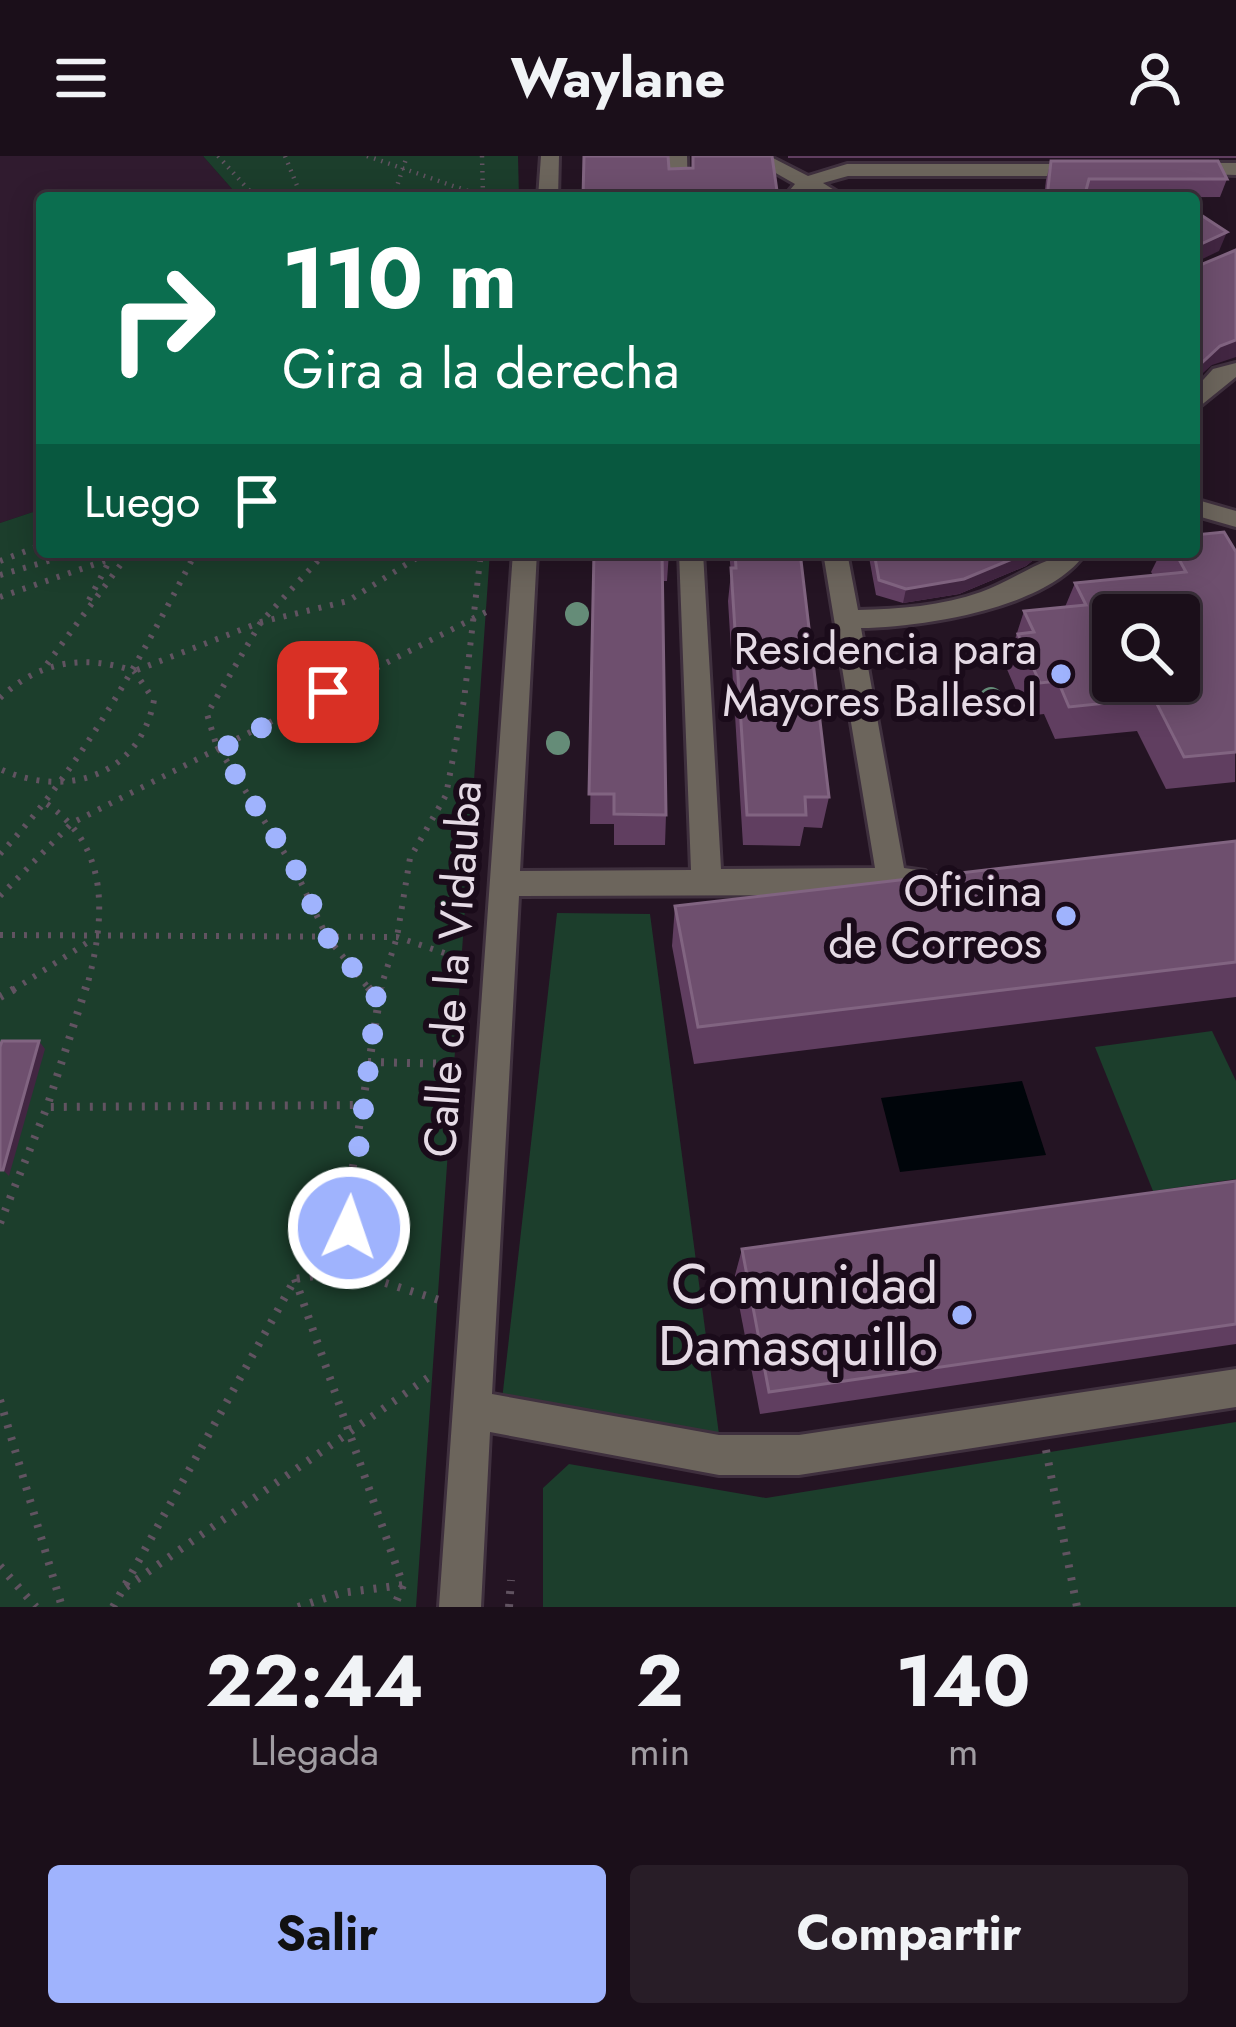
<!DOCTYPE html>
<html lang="es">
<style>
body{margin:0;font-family:Jost,sans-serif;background:#281d27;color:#f1f3f6;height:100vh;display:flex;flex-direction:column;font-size:45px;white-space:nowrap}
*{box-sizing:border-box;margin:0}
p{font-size:39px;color:#a09ca2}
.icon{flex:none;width:66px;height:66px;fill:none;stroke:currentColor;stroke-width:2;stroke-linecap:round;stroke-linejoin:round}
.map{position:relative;height:1451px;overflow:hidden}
.drawer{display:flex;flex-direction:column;background:#1b0f1a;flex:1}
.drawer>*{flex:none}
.banner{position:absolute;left:36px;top:36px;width:1164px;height:366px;border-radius:12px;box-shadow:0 6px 30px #0003,0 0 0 3px #392f39;background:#0b6e4f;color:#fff;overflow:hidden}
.fabs{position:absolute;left:1092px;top:438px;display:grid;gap:24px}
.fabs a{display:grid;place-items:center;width:108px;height:108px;border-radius:12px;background:#1b0f1a;box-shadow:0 6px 30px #0003,0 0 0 3px #392f39;font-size:60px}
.pin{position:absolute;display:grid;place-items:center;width:102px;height:102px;color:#fff;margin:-51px;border-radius:24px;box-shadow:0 6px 18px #0006}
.me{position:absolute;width:132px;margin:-66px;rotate:3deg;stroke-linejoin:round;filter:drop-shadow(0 0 9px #0008)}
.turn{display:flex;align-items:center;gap:42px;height:252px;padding:0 48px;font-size:54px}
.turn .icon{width:156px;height:156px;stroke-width:2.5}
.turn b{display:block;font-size:84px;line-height:102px}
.then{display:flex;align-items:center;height:114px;padding:0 48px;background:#0003;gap:24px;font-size:45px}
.eta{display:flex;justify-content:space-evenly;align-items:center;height:204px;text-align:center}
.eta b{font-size:72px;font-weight:700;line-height:84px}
.button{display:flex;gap:24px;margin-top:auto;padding:24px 48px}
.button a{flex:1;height:138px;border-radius:12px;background:#9fb3fd;color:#111;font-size:48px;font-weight:700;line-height:138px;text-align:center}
.button a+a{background:#281d27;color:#f1f3f6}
header{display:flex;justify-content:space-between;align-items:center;height:156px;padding:0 48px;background:#1b0f1a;font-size:54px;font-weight:700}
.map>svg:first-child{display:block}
.built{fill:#301b2f}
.green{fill:#1c3e2c}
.water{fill:#00050a}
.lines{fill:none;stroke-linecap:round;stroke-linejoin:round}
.minor-casing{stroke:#3f303e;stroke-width:6}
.path-far2{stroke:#615361;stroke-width:4.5;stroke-dasharray:1.5 6;stroke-linecap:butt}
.path-far1{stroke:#615361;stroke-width:6;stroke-dasharray:3 9;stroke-linecap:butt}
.path{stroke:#615361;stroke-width:8;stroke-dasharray:3 10;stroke-linecap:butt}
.minor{fill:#6c655c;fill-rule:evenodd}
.tree{fill:#658c78}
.wall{fill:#603e60}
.shaded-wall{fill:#422642}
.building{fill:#6e4f6e;stroke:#816481;stroke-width:3;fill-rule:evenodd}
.route{stroke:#9fb3fd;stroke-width:21;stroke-dasharray:0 37.8}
.poi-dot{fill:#9fb3fd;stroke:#1a0b1a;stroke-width:4.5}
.labels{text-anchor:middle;stroke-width:12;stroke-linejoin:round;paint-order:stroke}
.poi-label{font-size:45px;fill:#e5dae5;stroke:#1a0b1a;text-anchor:end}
.street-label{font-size:45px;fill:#e5dae5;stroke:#1a0b1a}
.near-poi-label{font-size:54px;fill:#e5dae5;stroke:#1a0b1a;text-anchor:end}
</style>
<header><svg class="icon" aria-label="menu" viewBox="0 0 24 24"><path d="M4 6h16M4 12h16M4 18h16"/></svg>Waylane<svg class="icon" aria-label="person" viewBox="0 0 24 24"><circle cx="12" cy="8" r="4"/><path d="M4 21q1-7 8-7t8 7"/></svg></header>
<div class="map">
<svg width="1236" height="1451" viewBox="0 0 1236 1451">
<rect width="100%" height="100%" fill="#241423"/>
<path class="built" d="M0,0H203L240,42H42V353L0,367Z"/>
<g class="green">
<path d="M203,0H518L519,42H240Z"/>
<path d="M42,353V396H490L416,1451H0V367Z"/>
<path d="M557,757L650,758L720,1286L502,1244Z"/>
<path d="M1212,875L1236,925V1023L1153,1035L1095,891Z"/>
<path d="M1236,1266V1451H543V1332L569,1308L766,1342Z"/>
</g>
<path class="water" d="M1022,925L1046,999L900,1016L881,942Z"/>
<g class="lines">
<g class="minor-casing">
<g id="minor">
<path d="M541,0H559L558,42H538Z"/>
<path d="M669,0H687L688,42H668Z"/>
<path d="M746,0H769L808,20L847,8H1086L1095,14L1086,20H848L823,27L847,42H822L809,35L803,42H783L795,28Z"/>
<path d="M1182,7H1236V19L1175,17L1173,13Z"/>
<path d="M1236,207V221L1194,255V234L1213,213Z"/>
<path d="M1194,343L1236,355V371L1194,359Z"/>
<path d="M513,396H537L520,715L691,714L679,396H703L721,713L875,712L823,396H847L858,454C899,453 942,450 981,436C1017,423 1049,396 1086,396C1050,452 923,471 861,472L904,712L925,715L929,724L925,733L892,739L519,740L492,1238L719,1279H799L1236,1213V1251L799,1319H719L490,1276L481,1451H439Z"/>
</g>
</g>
<g class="path-far2">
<path d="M218,0L256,42"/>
<path d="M285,0L302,42"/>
<path d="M367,0L488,42"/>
<path d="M482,0L483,38"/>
<path d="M393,42L407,0"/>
</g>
<g class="path-far1">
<path d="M326,396L261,466L207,558L216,588L295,714L327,781L370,834"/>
<path d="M0,405L42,389"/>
<path d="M0,419L79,396"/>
<path d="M0,441L110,403"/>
<path d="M89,444L114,396"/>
<path d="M47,508L130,396"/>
<path d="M137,514L261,466L348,445L426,396"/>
<path d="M0,542C39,505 84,498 134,515L154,544C140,620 66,643 0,613"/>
<path d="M47,648C112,693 105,765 86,834"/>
<path d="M0,698C82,611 141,502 196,396"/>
<path d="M0,740L72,667L486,456"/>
<path d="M0,779L397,781L462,803"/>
<path d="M13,834L93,783"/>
<path d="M380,834L397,781L410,702L446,639L464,544L481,396"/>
</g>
<g class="path">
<path d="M86,831L47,951L362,949"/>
<path d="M368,831L377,842"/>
<path d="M0,841L18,831"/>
<path d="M368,906L454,908"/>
<path d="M0,1067L47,951"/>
<path d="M348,1115L350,1029L381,831"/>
<path d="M295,1123L403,1429L394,1451"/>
<path d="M0,1244L62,1451"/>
<path d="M1046,1294L1077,1451"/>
<path d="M0,1410L36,1451"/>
<path d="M126,1431L429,1221"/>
<path d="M113,1451L295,1123L348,1115L439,1144"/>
<path d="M298,1451L341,1437L403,1429"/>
<path d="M509,1451L511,1424"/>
</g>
<use href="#minor" class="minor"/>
</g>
<g class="tree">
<circle cx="577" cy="458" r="12"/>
<circle cx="991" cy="543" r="12"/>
<circle cx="930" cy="548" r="12"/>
<circle cx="558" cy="587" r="12"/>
</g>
<g class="wall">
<rect x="788" y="0" width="448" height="2"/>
<path d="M1051,5L1227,23L1220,41L1044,42L1046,24Z"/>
<path d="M669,396L667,425H663L666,659L665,689H614V668H590L594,397Z"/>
<path d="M729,396H800L829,641L822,672L804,671L800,690L743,689L728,445L731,417Z"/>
<path d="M868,396H1043L1026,410L959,438L903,447L876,439Z"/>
<path d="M1161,396H1236L1235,626L1166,633L1137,575L1055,583L1044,558L1027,560L1006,511L1024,455L1065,451L1075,427L1153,419L1151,416Z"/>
<path d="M1236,685V841L694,908L672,790L675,750Z"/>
<path d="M1236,1025V1188L760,1258L734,1123L742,1093Z"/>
</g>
<g class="shaded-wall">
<path d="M1227,76L1219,95L1194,107L1199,89Z"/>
<path d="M1236,184V201L1212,209L1194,225V214L1220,190Z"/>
<path d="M1029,396H1043L1026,410L959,438L903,447L906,433Z"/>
<path d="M39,885L45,893L9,1020L3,1014Z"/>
</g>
<g class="building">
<path d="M584,0H668L669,13L693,12V0H772L778,42H583Z"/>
<path d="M1051,5H1218L1227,23H1089L1084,42H1047Z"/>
<path d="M1201,59L1227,76L1199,89L1198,110L1236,94V184L1220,190L1194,214V63Z"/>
<path d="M1224,376L1236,396V596L1184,601L1154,542L1069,551L1058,525L1040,527L1018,478L1034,476L1024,455L1086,449L1075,427L1186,416L1175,396H1194V379ZM1113,459H1179V525H1113Z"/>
<path d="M594,396H662L666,659L614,658V638H589Z"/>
<path d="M735,396H800L829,641H805L806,659H747L731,412H736Z"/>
<path d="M874,396H1029L964,423L906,433L879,424Z"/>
<path d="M1236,685V806L698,871L675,750Z"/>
<path d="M2,885H39L3,1014H0V891Z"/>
<path d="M1236,1025V1168L769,1236L742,1093Z"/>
</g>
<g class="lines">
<path class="route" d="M328,536L220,594L296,714L327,781L377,842L349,1072"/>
</g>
<g class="poi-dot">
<circle cx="1061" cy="518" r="12"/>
<circle cx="1066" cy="760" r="12"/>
<circle cx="962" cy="1159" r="12"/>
</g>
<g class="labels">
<g class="poi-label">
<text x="1037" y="508">Residencia para<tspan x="1037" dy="52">Mayores Ballesol</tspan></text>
<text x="1042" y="750">Oficina<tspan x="1042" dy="52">de Correos</tspan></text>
</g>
<g class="street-label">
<text transform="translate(452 813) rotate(-86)" y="16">Calle de la Vidauba</text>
</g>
<g class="near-poi-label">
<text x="938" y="1147">Comunidad<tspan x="938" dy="62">Damasquillo</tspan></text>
</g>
</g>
</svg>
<div class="fabs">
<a><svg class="icon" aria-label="search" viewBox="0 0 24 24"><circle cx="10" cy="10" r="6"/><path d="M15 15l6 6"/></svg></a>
</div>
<div class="pin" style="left:328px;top:536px;background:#d93025"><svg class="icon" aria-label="arrive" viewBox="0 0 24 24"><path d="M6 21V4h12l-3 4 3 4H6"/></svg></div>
<svg class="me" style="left:349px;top:1072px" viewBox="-20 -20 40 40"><circle r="17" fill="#9fb3fd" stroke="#fff" stroke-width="3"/><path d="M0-11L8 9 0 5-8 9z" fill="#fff"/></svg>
<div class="banner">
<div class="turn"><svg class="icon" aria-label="right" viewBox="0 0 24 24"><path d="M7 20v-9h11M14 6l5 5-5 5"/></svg><div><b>110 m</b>Gira a la derecha</div></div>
<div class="then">Luego<svg class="icon" aria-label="arrive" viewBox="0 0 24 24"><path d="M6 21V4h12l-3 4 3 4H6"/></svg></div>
</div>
</div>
<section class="drawer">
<div class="eta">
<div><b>22:44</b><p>Llegada</p></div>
<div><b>2</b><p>min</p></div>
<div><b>140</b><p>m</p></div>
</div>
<div class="button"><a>Salir</a><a>Compartir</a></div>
</section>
